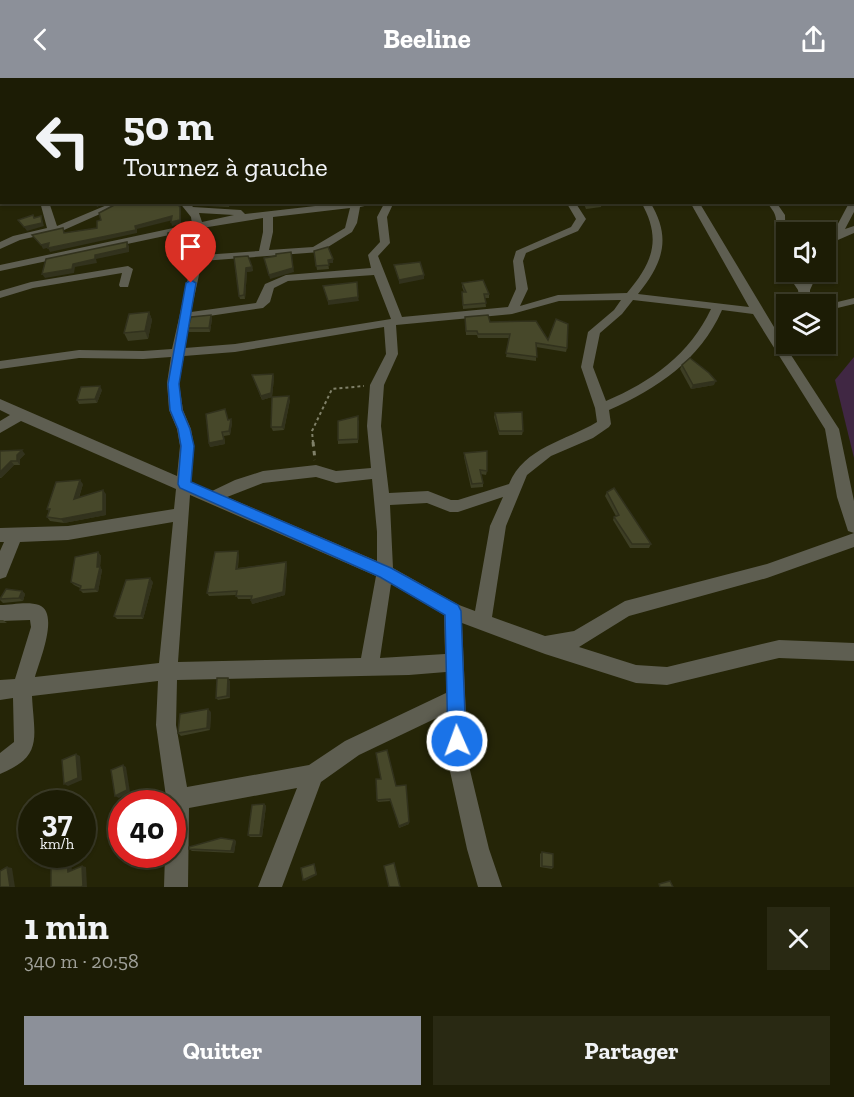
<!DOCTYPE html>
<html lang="fr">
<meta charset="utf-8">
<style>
body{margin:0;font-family:"Zilla Slab",serif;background:#292913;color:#f1f3f6;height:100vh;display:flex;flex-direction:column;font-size:22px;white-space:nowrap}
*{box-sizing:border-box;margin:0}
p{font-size:20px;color:#a0a19a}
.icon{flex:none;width:33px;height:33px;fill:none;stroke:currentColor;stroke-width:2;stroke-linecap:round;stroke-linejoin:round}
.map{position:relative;height:809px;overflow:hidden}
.drawer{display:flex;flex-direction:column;background:#1c1c05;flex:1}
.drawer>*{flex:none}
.top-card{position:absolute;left:0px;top:0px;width:855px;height:126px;box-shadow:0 2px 4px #0004,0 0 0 2px #3a3a27;background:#1c1c05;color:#f1f3f6;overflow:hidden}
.buttons{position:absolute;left:776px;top:144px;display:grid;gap:12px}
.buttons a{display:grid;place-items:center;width:60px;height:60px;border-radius:0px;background:#1c1c05;box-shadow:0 2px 4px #0004,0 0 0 2px #3a3a27;font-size:30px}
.speed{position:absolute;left:18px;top:712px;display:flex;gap:12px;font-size:30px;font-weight:700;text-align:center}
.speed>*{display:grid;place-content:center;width:78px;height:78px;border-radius:50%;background:#1c1c05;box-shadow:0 2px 4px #0004,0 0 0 2px #3a3a27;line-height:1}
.speed small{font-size:15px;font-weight:400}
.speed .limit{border:9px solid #d22;background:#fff;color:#111}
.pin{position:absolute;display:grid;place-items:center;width:51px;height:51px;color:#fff;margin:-62px -26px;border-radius:50% 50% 50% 0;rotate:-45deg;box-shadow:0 0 6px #0007}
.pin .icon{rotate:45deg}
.me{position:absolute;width:66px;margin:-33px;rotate:358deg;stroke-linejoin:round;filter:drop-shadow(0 0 4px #0008)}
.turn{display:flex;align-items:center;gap:21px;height:126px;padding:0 24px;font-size:27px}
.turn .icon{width:78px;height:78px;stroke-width:2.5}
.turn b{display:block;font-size:42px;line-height:51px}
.round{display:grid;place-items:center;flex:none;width:63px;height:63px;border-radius:0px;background:#292913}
.head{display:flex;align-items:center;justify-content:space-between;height:102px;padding:0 24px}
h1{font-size:36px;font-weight:700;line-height:45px}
.cta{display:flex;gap:12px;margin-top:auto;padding:12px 24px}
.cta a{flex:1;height:69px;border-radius:0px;background:#8c9099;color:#fff;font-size:24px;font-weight:700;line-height:69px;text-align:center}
.cta a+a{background:#292913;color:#f1f3f6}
header{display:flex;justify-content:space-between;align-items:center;height:78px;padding:0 24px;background:#8c9099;color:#fff;font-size:27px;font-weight:700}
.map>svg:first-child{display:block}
.green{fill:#402743}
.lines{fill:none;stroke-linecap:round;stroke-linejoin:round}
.path-far1{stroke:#808169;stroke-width:2;stroke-dasharray:3 3;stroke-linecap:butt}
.path{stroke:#808169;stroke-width:3;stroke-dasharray:4.5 4.5;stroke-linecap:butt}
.minor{fill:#5e5e51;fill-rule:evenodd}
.wall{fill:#3d3e24}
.shaded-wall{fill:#32321d}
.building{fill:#47482a;stroke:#32321d;stroke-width:1.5}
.route{fill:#1a73e8;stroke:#114b97;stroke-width:1.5}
</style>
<header><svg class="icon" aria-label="back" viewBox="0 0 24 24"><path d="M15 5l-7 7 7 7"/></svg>Beeline<svg class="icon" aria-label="share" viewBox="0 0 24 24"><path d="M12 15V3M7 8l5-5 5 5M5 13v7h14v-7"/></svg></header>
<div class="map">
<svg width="854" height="809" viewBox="0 0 854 809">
<rect width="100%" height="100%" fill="#252507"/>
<path class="green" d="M854,279V380L835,302Z"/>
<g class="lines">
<path class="path-far1" d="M313,365L312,353L332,311L364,308"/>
<path class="path" d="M313,364L315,382"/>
<g class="minor">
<path d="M49,0H57L59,2H50Z"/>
<path d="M124,0H131L132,2H125Z"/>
<path d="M190,0H198L188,2Z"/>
<rect x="231" y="0" width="6" height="2"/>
<rect x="291" y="0" width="6" height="2"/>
<path d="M339,0H345L338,2Z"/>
<path d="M435,0H441L442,2H435Z"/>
<path d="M479,0H487L477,2Z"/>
<path d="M571,0H578L579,2H572Z"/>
<path d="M623,0H629L630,2H623Z"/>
<path d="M678,0H684L685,2H678Z"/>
<path d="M780,0H787L788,2H781Z"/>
<rect x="0" y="25" width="2" height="5"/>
<rect x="0" y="64" width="2" height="4"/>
<path d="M0,94H2L0,100Z"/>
<path d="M854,122V134L845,151L854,148V155L831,165L829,170L825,171V160L832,157L849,125Z"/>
<path d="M40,124H49L57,148L114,124H127L64,152L20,162L0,171V164L13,158L47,150Z"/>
<path d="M179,124H189L193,129L241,132L245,136L350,124H384L360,129L357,145L352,154L320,174L202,183L191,234L256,225L265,206L286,197L371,190L368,177L380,164L377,139L385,124H394L387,139L390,165L378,178L402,239L508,229L516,211L513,183L516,173L571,149L576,141L566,124H575L586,141L578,153L526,175L523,183L528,211L520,228L558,217L627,215C653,184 662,161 641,124H650C672,160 663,185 638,216L749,229L690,124H699L786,269L790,266H803L791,277L839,351L854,423V455L848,453L837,419L825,351L753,236L722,232C700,282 657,311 609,332L611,346L609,349L593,360L551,378L527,397L506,448L492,539L545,558L574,553L625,523L767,486L854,455V469L767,500L629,538L579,569L636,587L667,589L779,562L854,565V583L779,580L667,607L636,605L545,576L462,545L468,684L489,771L502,809H478L467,771L448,684L447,635L359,677L321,704L282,809H258L297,710L189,730L188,809H164L165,777H172V726H167L156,647L158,603L32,618C34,659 44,678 0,696V675L14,664L13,620L0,622V602L15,601L31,549L30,542L0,543V527C11,527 28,523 39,527C60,535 39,584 35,599L159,585L173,444L68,462L20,464L6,499L0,501V473L4,464H0V450L68,448L174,431L176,411L21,343L0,355V343L10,337L0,332V321L177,398L180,368L177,351L169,332L167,305L171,279L143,281L79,280L0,291V283L79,272L143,273L172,271L195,169L193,152L0,193V187L192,146L191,139ZM350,130L345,150L313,169L269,172L273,154V139ZM199,135L234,137L202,144ZM263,140V154L259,173L203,177L205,169L202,150ZM374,197L391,241L235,266L185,270L189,241L263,230L270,224L274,210L288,203ZM621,222L614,232L588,254L581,289L595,330L597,344C566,363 524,369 509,406L458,422H451L428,413L389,415L381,348L384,307L398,276L396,247L512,236L559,223ZM633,222L711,231C690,276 651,304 606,323L593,289L600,255L622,236ZM384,249L386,276L370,307L367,348L371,390L336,393L316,387L263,393L235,402L212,413L191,404L194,368L191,351L183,332L179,305L184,278L235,274ZM316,399L336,405L372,401L377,454V483L227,419L263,405ZM190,417L376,498L361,580L178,584ZM503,419L490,448L475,533L459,527L393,490L390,427L427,425L450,434H458ZM391,506L444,537L445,576L380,580ZM446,594V615L345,663L309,687L187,709L176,647L177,602L409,597Z"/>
<path d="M767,124H776L785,137L786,186C768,178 780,151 775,137C774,133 769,128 767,124Z"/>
<path d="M128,188L133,191L128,209H120L119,207L122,195L33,210L0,220V213L31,204Z"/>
<path d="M786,194H796L803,203L808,194H818L810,212V226H800L798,212Z"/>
<path d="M854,220V226L825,233V227Z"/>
</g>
</g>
<g class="wall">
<path d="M206,124L230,125L229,129L207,128Z"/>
<path d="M583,124H601L602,126L601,129L586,131Z"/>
<path d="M719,124H743L742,127H722Z"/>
<path d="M179,153L181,157V170H167L166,166Z"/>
<path d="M314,173L333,181V185H328L329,191L317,192Z"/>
<path d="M234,179L252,189L253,193L247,194L245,221H240L239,218Z"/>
<path d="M462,205L489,216V220H485L486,229L463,231L462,218V214H464L462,209Z"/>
<path d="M149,234L152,242L148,261L128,263L124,255Z"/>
<path d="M211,237L212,241L210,254H189L188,250Z"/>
<path d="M465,239L490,244L548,262L567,270L566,274L536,269V283L506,279L509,260H478L477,257H466Z"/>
<path d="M682,287L714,307L691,311L680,291Z"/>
<path d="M273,296L274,300L272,319L290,322L284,352L273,353L271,349L272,319L262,322L252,297Z"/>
<path d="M102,312L97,325L79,326L77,322Z"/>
<path d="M495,335L523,353L522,357H499L494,339Z"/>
<path d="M231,341L232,345L230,357L224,358L225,366L210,369L209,365L228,342Z"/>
<path d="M359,342L358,365L338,366V362Z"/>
<path d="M0,373L25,376L20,381V387H14L1,400H0Z"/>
<path d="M464,375L487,393L486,397L481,396L483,405V409L471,410L464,379Z"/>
<path d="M83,406L79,420L106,416V437L64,445L50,443L47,439L49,433L47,431Z"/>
<path d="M607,414L651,466L649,470H630L613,442L614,439L616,438L605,418Z"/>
<path d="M98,474L101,478L100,489L102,492L98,514L83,515L80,512V510L74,507L71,504Z"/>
<path d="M239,477L238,490L286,484L287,487L285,517L252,526L251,521H238L236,517L209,518L207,515Z"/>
<path d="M153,504L143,541H117L114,538Z"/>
<path d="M22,513L25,516L23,523L3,525L0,522V520Z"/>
<path d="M0,542H3L7,545H0Z"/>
<path d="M230,603V620L218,622L216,620Z"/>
<path d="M211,634L210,652L181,658L178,655Z"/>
<path d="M406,707L409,746L399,750L391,723L378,724L377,722L396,708Z"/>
<path d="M264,726L266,728L262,759H250L248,757Z"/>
<path d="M234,762L236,763L234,775L192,773L189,771Z"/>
<path d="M542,774L553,789L552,791L540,789V776Z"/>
</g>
<g class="shaded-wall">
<path d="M243,0H256L250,2H238Z"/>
<path d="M633,0H654L644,2H632Z"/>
<path d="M97,124H107L97,129L95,125Z"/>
<path d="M180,129L181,132V146L172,148L171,144Z"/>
<path d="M41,138L44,148L27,153L24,149Z"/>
<path d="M172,138L173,142L137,151V155L50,174L48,170Z"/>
<path d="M179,153L181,157V170L179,166Z"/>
<path d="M127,164L129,168V174L96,181L97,185L75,189L74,195L45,200L42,196L95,177Z"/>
<path d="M49,165L51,169L43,171L41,167Z"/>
<path d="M291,174L294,194L270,201L269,197Z"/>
<path d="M333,181V185H328V182Z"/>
<path d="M252,189L253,193L247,194L245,221L244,217L246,190Z"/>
<path d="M424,197V201L399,206V202Z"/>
<path d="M358,219L359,223L328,227V223Z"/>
<path d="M149,234L152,242L148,261L145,253Z"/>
<path d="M211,237L212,241L210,254L209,250Z"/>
<path d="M273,296L274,300L272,319L262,322L261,318Z"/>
<path d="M716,303L714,307L691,311L693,307Z"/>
<path d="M100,308L102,312L97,325L95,321Z"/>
<path d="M289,318L290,322L284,352L282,349Z"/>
<path d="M231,341L232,345L230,357L229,353Z"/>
<path d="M222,354L225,366L210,369L209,365Z"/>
<path d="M22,372L25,376L20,381V387L17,383V377Z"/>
<path d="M11,383L14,387L1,400L0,399V394Z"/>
<path d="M80,402L83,406L77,425L74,421Z"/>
<path d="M103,412L106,416V437L64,445L61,441Z"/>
<path d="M238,473L239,477L237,494L236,491Z"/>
<path d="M98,474L101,478L100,489L102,492L98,514L95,511Z"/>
<path d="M286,484L287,487L285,517L252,526L251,522Z"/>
<path d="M150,500L153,504L143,541L141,538Z"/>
<path d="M22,513L25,516L23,523L19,520Z"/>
<path d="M228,600L230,603V620L227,618Z"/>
<path d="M208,631L211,634L210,652L207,650Z"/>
<path d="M76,676L80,678L82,702L68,708L64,706Z"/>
<path d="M123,687L126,689L130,714L119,720L115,718Z"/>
<path d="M264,726L266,728L262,759L260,757Z"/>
<path d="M409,744V746L399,750V748Z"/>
<path d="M234,762L236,763L234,775L231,773Z"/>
<path d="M66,777L71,778L72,795L68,794Z"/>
<path d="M314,786L315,788L317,797L305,803L303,802Z"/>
<path d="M82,788L86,789L87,809H81Z"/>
<path d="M7,789L12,790L15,809H10Z"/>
</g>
<g class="building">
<path d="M0,0H34V2H2L0,1Z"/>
<path d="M82,0H111L112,2H73Z"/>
<rect x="723" y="0" width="19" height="2"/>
<path d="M2,4V20L0,21V8Z"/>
<path d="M0,31L2,33V43H0Z"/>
<path d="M2,45V58L0,59V50Z"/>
<path d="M120,124H176L180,129V142L171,144L172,138L135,148L136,152L48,170L49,165L41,167L32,157L63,150L64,155L97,150V143L101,142L99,135Z"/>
<path d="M586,124H601L602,126L587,127Z"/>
<path d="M33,137L34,140L41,138L42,145L24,149L18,142Z"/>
<path d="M179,153V166H166L168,155Z"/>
<path d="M127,164V170L95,177V181L73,186L72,191L42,196L46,181Z"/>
<path d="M328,169L333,181L328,182L329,187L316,188L314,173Z"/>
<path d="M291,174L293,190L269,197L264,180L276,178V176Z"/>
<path d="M248,178L252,189L246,190L244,217L239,218L234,179Z"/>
<path d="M420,184L424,197L399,202L394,187Z"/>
<path d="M483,202L489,216H484L486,225L463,227L462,214H466L462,205Z"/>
<path d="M357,204L358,219L328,223L323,208Z"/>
<path d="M149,234L145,253L124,255L129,236Z"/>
<path d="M211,237L209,250H188L191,239Z"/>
<path d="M488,237L490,244L536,243L548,262L556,241L568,246L567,270L536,265L537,279L506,275L510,256H478L477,253H466L465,239Z"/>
<path d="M690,280L709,295L716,303L693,307L682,287Z"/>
<path d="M273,296L271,315L261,318L252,297Z"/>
<path d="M100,308L95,321L77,322L81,309Z"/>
<path d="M289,318L282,349H271L272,319Z"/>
<path d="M225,331L228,342L231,341L229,353L222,354L224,362L209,365L206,336Z"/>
<path d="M522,334L523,353H499L495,335Z"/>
<path d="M358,338V361L338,362V343Z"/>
<path d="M22,372L17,377V383H11L0,394V373Z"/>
<path d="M487,373V393L480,392L483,405L472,406L464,375Z"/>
<path d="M80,402L74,421L103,412V433L61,441L47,439L50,431H47L56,404Z"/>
<path d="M614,410L651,466H632L614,439L619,437L607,414Z"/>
<path d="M238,473L236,491L286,484L283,514L251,522L252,518H236L237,513L207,515L215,474Z"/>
<path d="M98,474L97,489H100L95,511L80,512L81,508L71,504L75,479Z"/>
<path d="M150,500L141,538H114L126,502Z"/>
<path d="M6,511L22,513L19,520L0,521Z"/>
<path d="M217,600H228L227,618L216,620Z"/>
<path d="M208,631L207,650L178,655L180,636Z"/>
<path d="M387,672L396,708L406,707L409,744L399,748L390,721L377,722L376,701H381L376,675Z"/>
<path d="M76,676L78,700L64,706L62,682Z"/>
<path d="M123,687L127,712L115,718L111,692Z"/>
<path d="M264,726L260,757H248L252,727Z"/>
<path d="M221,760L234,762L231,773L189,771V769Z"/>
<path d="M542,774L553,776V789L542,788Z"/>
<path d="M66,777L68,794L82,788L83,808L81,809H51V783Z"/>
<path d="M394,785L400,809H389L384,788Z"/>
<path d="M314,786L316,796L303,802L301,790Z"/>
<path d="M7,789L10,809H0V793Z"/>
<path d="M670,803L673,809H660L659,806Z"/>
</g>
<path class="route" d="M191,202L196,205L179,306L182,332L190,351L194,368L191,404L391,490L458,527L461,533L466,663L463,670L457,672L450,670L448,663L445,537L380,499L180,410L178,406L181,368L178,351L170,332L168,306L186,205Z"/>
</svg>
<div class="buttons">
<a><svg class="icon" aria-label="sound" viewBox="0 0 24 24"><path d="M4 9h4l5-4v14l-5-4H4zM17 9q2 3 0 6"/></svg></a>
<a><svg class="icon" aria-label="layers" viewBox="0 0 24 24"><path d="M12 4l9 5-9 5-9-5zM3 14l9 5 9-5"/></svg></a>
</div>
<div class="speed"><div>37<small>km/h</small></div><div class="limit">40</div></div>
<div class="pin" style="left:191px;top:205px;background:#d93025"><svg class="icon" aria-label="arrive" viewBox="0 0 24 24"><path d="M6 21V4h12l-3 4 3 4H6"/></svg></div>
<svg class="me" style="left:457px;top:663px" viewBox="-20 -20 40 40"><circle r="17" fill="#1a73e8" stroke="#fff" stroke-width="3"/><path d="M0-11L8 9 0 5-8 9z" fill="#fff"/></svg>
<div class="top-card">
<div class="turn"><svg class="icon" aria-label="left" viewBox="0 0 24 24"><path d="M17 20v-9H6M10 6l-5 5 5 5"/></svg><div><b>50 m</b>Tournez à gauche</div></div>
</div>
</div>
<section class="drawer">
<div class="head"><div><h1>1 min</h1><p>340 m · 20:58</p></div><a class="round"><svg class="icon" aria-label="close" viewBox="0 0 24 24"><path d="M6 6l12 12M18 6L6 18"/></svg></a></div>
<div class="cta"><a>Quitter</a><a>Partager</a></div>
</section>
